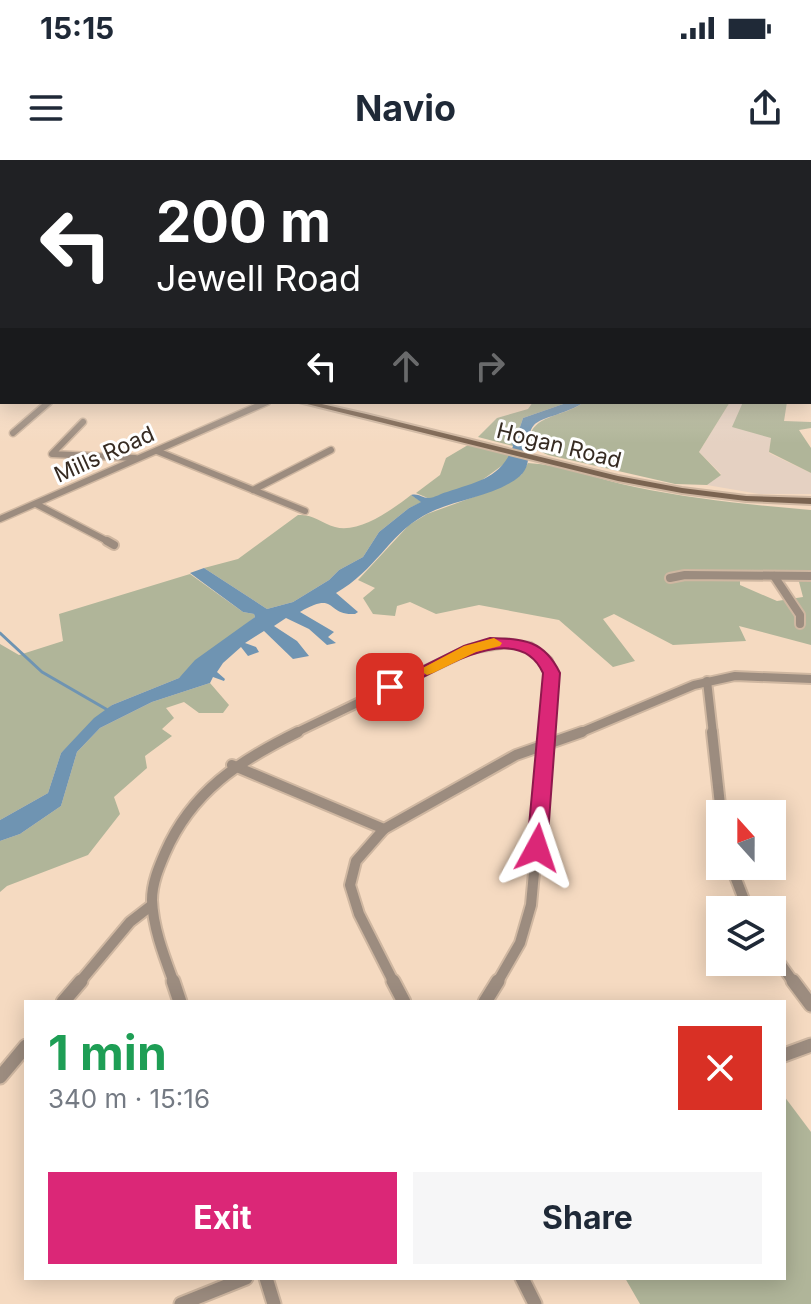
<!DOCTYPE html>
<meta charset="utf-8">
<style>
body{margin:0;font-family:Inter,sans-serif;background:#f6f6f7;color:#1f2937;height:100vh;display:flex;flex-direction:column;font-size:30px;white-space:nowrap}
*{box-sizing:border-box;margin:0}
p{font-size:26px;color:#747a83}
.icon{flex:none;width:44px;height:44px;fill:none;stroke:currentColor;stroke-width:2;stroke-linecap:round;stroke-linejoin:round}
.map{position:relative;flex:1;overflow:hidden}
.drawer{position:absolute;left:24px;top:840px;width:762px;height:280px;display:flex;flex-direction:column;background:#fff;border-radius:0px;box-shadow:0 4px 20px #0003}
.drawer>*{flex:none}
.banner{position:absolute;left:0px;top:0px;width:812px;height:244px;box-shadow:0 4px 20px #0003;background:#202124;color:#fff;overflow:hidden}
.needle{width:52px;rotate:339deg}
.fabs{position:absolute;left:706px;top:640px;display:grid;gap:16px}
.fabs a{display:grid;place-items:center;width:80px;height:80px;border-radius:0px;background:#fff;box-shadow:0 4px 20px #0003;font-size:40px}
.pin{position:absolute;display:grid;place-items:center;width:68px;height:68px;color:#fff;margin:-34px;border-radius:16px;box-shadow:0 4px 12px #0006}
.me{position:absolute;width:88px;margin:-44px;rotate:5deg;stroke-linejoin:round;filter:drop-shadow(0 0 6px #0008)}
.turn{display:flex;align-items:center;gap:28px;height:168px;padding:0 24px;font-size:36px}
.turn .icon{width:104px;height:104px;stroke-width:2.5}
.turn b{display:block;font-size:56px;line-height:68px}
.lanes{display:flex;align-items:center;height:76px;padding:0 24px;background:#0003;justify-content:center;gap:40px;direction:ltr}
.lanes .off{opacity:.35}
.round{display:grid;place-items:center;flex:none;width:84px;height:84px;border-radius:0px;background:#f6f6f7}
.headline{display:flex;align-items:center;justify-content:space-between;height:136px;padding:0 24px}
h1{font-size:48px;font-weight:700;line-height:60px;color:#1e9e55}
.button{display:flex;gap:16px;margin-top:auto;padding:16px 24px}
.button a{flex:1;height:92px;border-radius:0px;background:#db2777;color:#fff;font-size:32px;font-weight:700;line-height:92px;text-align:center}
.button a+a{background:#f6f6f7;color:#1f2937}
.status{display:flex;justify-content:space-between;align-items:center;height:56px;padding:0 40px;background:#fff;direction:ltr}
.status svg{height:22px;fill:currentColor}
header{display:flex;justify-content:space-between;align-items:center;height:104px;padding:0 24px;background:#fff;font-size:36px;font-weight:700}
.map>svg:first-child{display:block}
.commercial{fill:#e5d1c2}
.green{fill:#b0b599;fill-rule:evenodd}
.water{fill:#6f94b2}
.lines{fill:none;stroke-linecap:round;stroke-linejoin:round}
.stream{stroke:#6f94b2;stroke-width:3}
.street-far3-casing{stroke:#cfb7a1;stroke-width:9}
.street-far2-casing{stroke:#cfb7a1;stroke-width:12}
.street-far1-casing{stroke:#cfb7a1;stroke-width:14}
.street-casing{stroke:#cfb7a1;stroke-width:17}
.secondary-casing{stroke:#cfb7a1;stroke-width:4}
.highway-casing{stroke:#cfb7a1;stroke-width:4}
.street-far3{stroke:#9c8c7f;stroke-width:6}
.street-far2{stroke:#9c8c7f;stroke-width:8}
.street-far1{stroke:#9c8c7f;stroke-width:10}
.street{stroke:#9c8c7f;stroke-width:13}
.secondary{fill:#7b6451;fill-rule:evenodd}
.highway{fill:#4f3014;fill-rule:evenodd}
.route{fill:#db2777;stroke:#8e194d;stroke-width:2}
.slow{fill:#f59e0b}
.labels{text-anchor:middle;stroke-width:6;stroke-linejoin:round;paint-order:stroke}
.far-street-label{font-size:22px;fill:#362b22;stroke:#fff}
</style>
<div class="status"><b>15:15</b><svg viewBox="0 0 49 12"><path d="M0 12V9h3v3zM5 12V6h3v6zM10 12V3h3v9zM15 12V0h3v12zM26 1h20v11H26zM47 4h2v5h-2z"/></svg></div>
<header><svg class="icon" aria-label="menu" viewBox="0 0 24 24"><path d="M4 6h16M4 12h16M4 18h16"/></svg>Navio<svg class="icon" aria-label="share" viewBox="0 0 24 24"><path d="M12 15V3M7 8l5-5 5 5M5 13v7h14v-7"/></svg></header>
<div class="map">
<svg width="811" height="1144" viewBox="0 0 811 1144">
<rect width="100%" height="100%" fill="#f5dac1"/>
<path class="commercial" d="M730,242H743L771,279L769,293L811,313V334H759L707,325L721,314L699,292Z"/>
<g class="green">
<path d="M533,242H569L523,258L520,267L509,277L513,286L478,277L497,258L528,249Z"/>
<path d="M584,242H730L699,292L721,315L707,325L675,324L548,295L530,287C525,254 564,258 584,242Z"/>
<path d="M743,242H787L784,261L811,262V268L799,270L811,288V313L769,292L771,278L732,267Z"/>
<path d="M468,285L510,294L507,302L478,323L430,339L416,333L440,315L446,298Z"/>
<path d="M528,303C564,305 599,320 635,327C693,339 752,345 811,350V485L739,466L746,481L673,485L614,454L603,459L635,501L613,507L559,460L479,445L436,454L410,442L397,446L395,456L373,454L363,438L375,428L358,420L409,365L427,354L490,331L521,315ZM762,410L798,418L803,437L777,441L740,425V411Z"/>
<path d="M411,335L422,342L409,348L379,372L363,397L339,410L329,420L293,442L267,449L204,408L238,399L298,355C313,354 321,363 335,367C359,374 393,349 411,335Z"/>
<path d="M190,414L243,452L254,454L255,457L179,518L112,545L61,593L48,633L0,660V484L19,495L63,481L59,454Z"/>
<path d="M210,523L229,545L223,553H199L184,542L166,548L174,558L162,569L172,576L145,596L147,608L114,637L120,654L88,695L7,726L0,732V681L20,674L61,646L77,592L100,568L152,542Z"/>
<path d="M784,936L811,972V1144H640L625,1118H784Z"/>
</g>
<path class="water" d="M569,242H584C570,253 541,257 534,265C522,279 536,302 520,316C494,338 452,339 423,356C388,376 376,410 336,433L358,452L355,454C325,456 338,430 300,452L334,472L328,477L336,483L327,485L309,469L286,458L274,466L297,481L309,496L293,499L264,471L245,483L256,487L259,492L248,496L241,487L223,503L217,512L225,519L224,521L213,517L210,523L152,542L100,568L77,592L61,646L20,674L0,681V660L48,633L61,593L94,558L112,545L179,518L195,500L255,457L254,454L243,452L190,413L204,408L267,449L293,442L329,420L339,410L363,397L379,372L409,348L421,342L411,335C419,333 421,338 429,338C434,338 442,333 447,332C477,322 502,318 513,286L509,277L520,267L523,258Z"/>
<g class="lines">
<path class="stream" d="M0,473L42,512L106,549"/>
<g class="street-far3-casing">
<g id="street-far3">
<path d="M83,262L52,294L135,298"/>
<path d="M13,273L49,242"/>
<path d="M157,291L305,351"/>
<path d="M253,330L331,290"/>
<path d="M36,344L111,383"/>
<path d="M0,359L267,242"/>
</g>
</g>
<g class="street-far2-casing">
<g id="street-far2">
<path d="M107,381L114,385"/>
<path d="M774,416L800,455V464"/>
<path d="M670,418L685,415L811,416"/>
<path d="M707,521L713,574"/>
<path d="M293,574L470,489L506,483L530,487L548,501L552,513L546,574"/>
<path d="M577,574L694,525L735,516L811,519"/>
</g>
</g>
<g class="street-far1-casing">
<g id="street-far1">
<path d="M712,572L721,654"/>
<path d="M232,605L384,669"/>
<path d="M731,706L748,750"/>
<path d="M772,792L794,823"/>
<path d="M79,823L130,762L152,745"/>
<path d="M174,823C164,796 153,768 152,740C152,723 159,707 165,693C192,631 239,601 298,572"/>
<path d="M394,823L359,754L350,725L356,701L384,669L516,595L582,572"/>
<path d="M497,823L520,783L531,745L547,572"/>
</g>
</g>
<g class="street-casing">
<g id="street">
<path d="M173,821L180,842"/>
<path d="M393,821L404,842"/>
<path d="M793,821L811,845"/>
<path d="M63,842L81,821"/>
<path d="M485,842L498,821"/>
<path d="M784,895L811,885"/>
<path d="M0,917L26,886"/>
<path d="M266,1118L274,1144"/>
<path d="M522,1118L535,1144"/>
<path d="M181,1144L246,1118"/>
</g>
</g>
<g class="secondary-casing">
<g id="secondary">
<rect x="0" y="219" width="2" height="4"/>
<path d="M299,242H313L366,254L618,316L682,328L746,336L811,338V344L746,341L682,333L618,321Z"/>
</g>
</g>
<g class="highway-casing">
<rect id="highway" x="0" y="130" width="2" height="4"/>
</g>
<use href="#street-far3" class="street-far3"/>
<use href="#street-far2" class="street-far2"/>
<use href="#street-far1" class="street-far1"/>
<use href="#street" class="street"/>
<use href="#secondary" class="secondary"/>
<use href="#highway" class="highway"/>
</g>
<linearGradient id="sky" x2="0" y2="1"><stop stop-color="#77a7d2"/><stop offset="0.43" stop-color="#faeee3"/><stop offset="1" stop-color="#faeee3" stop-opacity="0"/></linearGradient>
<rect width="811" height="283" fill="url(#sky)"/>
<path class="route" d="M490,478C524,479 544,480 560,513L547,688L544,693H530L527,688L543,513C517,456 434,513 396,531L390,533L382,527L464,486Z"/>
<path class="slow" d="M494,478L502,483L500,486L476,492L433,513L427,515L419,510L464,486Z"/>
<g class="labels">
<g class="far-street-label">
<text transform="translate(559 285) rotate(14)" y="8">Hogan Road</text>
<text transform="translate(104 294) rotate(-24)" y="8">Mills Road</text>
</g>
</g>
</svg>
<div class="fabs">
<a><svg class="needle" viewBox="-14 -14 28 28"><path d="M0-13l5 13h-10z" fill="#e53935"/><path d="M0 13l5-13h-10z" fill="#747a83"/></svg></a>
<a><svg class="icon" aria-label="layers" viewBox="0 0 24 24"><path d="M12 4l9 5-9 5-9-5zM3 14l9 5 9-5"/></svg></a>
</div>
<div class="pin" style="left:390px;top:527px;background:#d93025"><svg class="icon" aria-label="arrive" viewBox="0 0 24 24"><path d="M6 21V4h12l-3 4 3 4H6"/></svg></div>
<svg class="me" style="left:537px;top:688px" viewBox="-20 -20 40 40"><path d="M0-17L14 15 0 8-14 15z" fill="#db2777" stroke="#fff" stroke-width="4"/></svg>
<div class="banner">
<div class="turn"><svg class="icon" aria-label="left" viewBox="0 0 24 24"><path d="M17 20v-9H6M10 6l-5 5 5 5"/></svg><div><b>200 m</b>Jewell Road</div></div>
<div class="lanes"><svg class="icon" aria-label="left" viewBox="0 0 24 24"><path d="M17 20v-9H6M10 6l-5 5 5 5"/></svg><svg class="icon off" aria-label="ahead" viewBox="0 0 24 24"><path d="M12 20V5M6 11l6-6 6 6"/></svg><svg class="icon off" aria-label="right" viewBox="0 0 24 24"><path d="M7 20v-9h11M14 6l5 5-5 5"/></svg></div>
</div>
<section class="drawer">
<div class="headline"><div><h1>1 min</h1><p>340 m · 15:16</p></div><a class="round" style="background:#d93025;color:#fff"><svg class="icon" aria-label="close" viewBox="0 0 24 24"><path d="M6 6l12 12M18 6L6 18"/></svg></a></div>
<div class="button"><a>Exit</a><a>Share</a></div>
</section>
</div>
